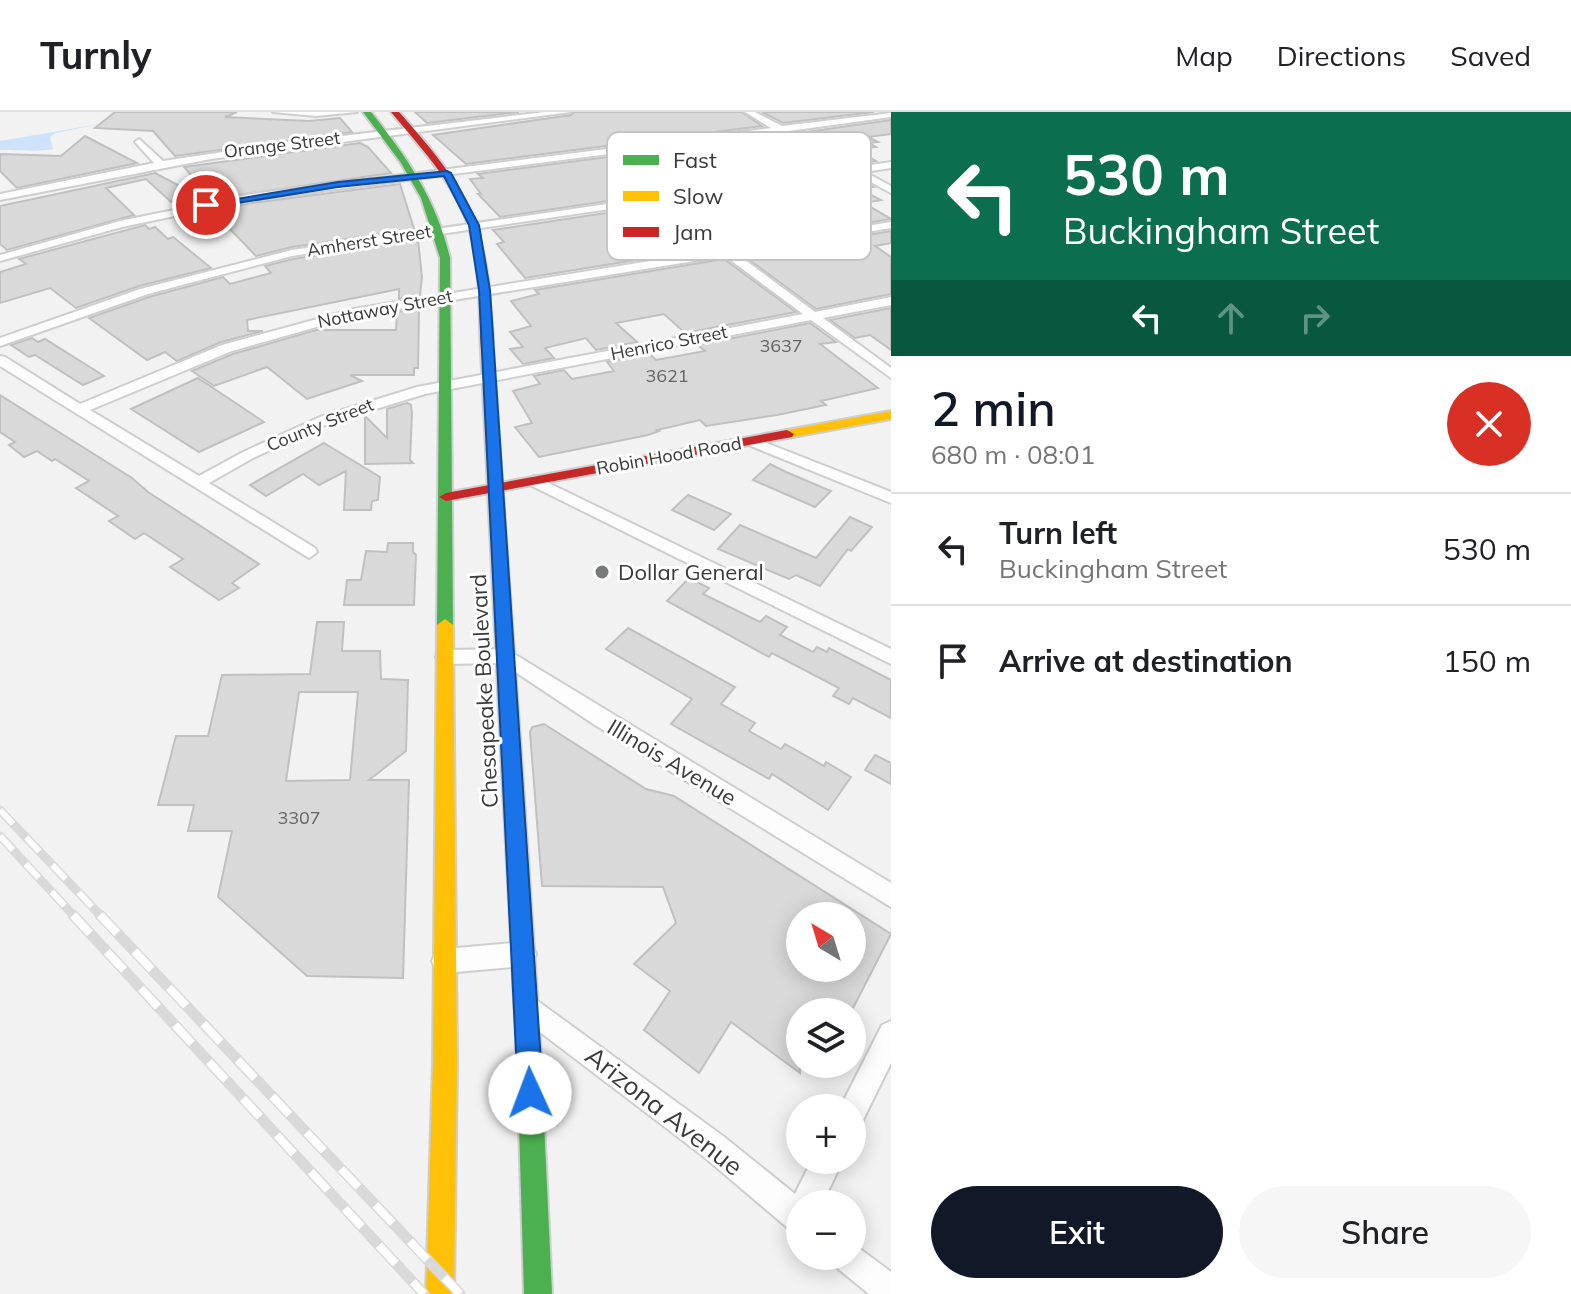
<!DOCTYPE html>
<meta charset="utf-8">
<style>
body{margin:0;font-family:Mulish,sans-serif;background:#f6f6f6;color:#202124;height:100vh;display:flex;flex-direction:column;font-size:30px;white-space:nowrap}
*{box-sizing:border-box;margin:0}
p{font-size:26px;color:#757577}
.icon{flex:none;width:44px;height:44px;fill:none;stroke:currentColor;stroke-width:2;stroke-linecap:round;stroke-linejoin:round}
.map{position:relative;flex:1;overflow:hidden}
.panel{display:flex;flex-direction:column;background:#fff;width:680px}
.panel>*{flex:none}
.top-card{background:#0b6e4f;color:#fff;overflow:hidden}
.needle{width:52px;rotate:322deg}
.tools{position:absolute;left:786px;top:790px;display:grid;gap:16px}
.tools a{display:grid;place-items:center;width:80px;height:80px;border-radius:50%;background:#fff;box-shadow:0 4px 20px #0003;font-size:40px}
.pin{position:absolute;display:grid;place-items:center;width:68px;height:68px;color:#fff;margin:-34px;border:4px solid #fff;border-radius:50%;box-shadow:0 2px 8px #0007}
.me{position:absolute;width:88px;margin:-44px;rotate:358deg;stroke-linejoin:round;filter:drop-shadow(0 0 6px #0008)}
.turn{display:flex;align-items:center;gap:28px;height:168px;padding:0 40px;font-size:36px}
.turn .icon{width:104px;height:104px;stroke-width:2.5}
.turn b{display:block;font-size:56px;line-height:68px}
.lanes{display:flex;align-items:center;height:76px;padding:0 40px;background:#0003;justify-content:center;gap:40px;direction:ltr}
.lanes .off{opacity:.35}
.round{display:grid;place-items:center;flex:none;width:84px;height:84px;border-radius:42px;background:#f6f6f6}
.summary{display:flex;align-items:center;justify-content:space-between;height:136px;padding:0 40px}
h1{font-size:48px;font-weight:600;line-height:60px;color:#111827}
.primary-button{display:flex;gap:16px;margin-top:auto;padding:16px 40px}
.primary-button a{flex:1;height:92px;border-radius:48px;background:#111827;color:#fff;font-size:32px;font-weight:600;line-height:92px;text-align:center}
.primary-button a+a{background:#f6f6f6;color:#202124}
ul{padding:0;list-style:none}
li{display:flex;align-items:center;gap:24px;height:112px;padding:0 40px;border-top:2px solid #e0e0e0}
li div{flex:1}
li b{display:block;font-size:30px}
li em{font-style:normal}
header{display:flex;align-items:center;gap:48px;box-sizing:border-box;height:112px;padding:0 40px;background:#fff;border-bottom:2px solid #e0e0e0}
header strong{font-size:38px}
nav{display:flex;gap:44px;margin-inline-start:auto;font-size:28px}
main{display:flex;flex:1;min-height:0}
.map>svg:first-child{display:block}
.water{fill:#cee3fa}
.building{fill:#dad9d9;stroke:#c0c0c0;stroke-width:2;fill-rule:evenodd}
.lines{fill:none;stroke-linecap:round;stroke-linejoin:round}
.street-casing{stroke:#cececf;stroke-width:4}
.fast-casing{stroke:#cececf;stroke-width:4}
.slow-casing{stroke:#cececf;stroke-width:4}
.jam-casing{stroke:#cececf;stroke-width:4}
.street{fill:#fdfdfd;fill-rule:evenodd}
.fast{fill:#4caf50;fill-rule:evenodd}
.slow{fill:#ffc107;fill-rule:evenodd}
.jam{fill:#c62828;fill-rule:evenodd}
.rail-far1-casing{stroke:#d9d9da;stroke-width:9}
.rail-casing{stroke:#d9d9da;stroke-width:11}
.rail-far1{stroke:#fff;stroke-width:6;stroke-dasharray:19;stroke-linecap:butt}
.rail{stroke:#fff;stroke-width:8;stroke-dasharray:25;stroke-linecap:butt}
.route{fill:#1a73e8;stroke:#114b97;stroke-width:2}
.poi-dot{fill:#797a7a;stroke:#fff;stroke-width:3}
.labels{text-anchor:middle;stroke-width:6;stroke-linejoin:round;paint-order:stroke}
.far-street-label{font-size:18px;fill:#383939;stroke:#fff}
.number-label{font-size:18px;fill:#636464}
.poi-label{font-size:22px;fill:#383939;stroke:#fff;text-anchor:start}
.street-label{font-size:22px;fill:#383939;stroke:#fff}
.near-street-label{font-size:26px;fill:#383939;stroke:#fff}
.key{fill:#fff;stroke:#c3c4c4;stroke-width:2}
.key-label{font-size:22px;fill:#383939}
</style>
<header>
<strong>Turnly</strong>
<nav><a>Map</a><a>Directions</a><a>Saved</a></nav>
</header>
<main>
<div class="map">
<svg width="891" height="1182" viewBox="0 0 891 1182">
<rect width="100%" height="100%" fill="#f2f2f3"/>
<path class="water" d="M105,11L56,21L50,25L53,37C42,40 14,38 0,38V29Z"/>
<g class="building">
<path d="M115,0H237L225,5L309,9L340,6L352,20L175,44L153,19L95,16Z"/>
<path d="M415,0H519L427,11Z"/>
<path d="M574,0H742L762,14L466,52L433,23L571,3Z"/>
<path d="M762,0H874L783,11Z"/>
<path d="M891,8V22L868,25L878,30L869,31L876,35L855,38L876,49L858,52L799,21Z"/>
<path d="M778,23L837,55L500,105L478,82H481L470,67L483,66L478,62Z"/>
<path d="M85,24L137,51L17,76L0,59V42L61,44Z"/>
<path d="M360,31L368,35L391,61L212,87L184,55Z"/>
<path d="M155,61L206,88L183,93L179,88L171,90L146,67L106,76L134,103L7,138L0,132V94Z"/>
<path d="M853,64L873,75L859,77L881,88L864,91L891,107L525,166L497,132L504,130L493,118Z"/>
<path d="M400,72L414,117L292,135L256,144L230,117L210,122L193,103L252,91Z"/>
<path d="M145,113L149,117L155,115L168,127L173,125L211,156L139,174L76,196L50,176L0,191V160L26,152L19,147Z"/>
<path d="M891,119V131L875,134L891,145V182L816,197L744,144Z"/>
<path d="M418,128L422,165L420,183L399,187V177L247,208L248,219H263L221,230L177,249L165,240L147,248L89,206L149,185L223,165L230,172L271,161L265,154L293,147Z"/>
<path d="M724,147L796,200L685,221L664,202L616,211L637,230L596,238L586,226L545,236L554,246L523,252L510,237L523,235L510,220L531,214L511,189L539,182L535,178Z"/>
<path d="M891,196V238L870,223L855,226L830,208Z"/>
<path d="M419,197L418,256H414V263H350L362,269L307,287L267,255L214,274L192,259L233,242L316,218H396L397,200Z"/>
<path d="M810,211L836,230L820,232L878,276L821,289L826,293L777,303L706,314L700,308L657,318L659,319L648,323L539,345L515,315L532,311L513,279L540,272L534,264L564,258L572,267L614,259L607,250L650,242L656,248L705,239L698,233Z"/>
<path d="M32,226L38,230L45,227L104,264L83,273L35,243L29,245L11,233Z"/>
<path d="M198,266L264,310L199,340L131,297Z"/>
<path d="M0,283L132,366L148,380L259,452L232,471L239,476L219,488L170,455L183,447L144,421L135,427L109,409L118,404L76,376L89,369L55,347L52,349L37,339L24,345L9,333L15,330L0,320Z"/>
<path d="M407,291L411,293L412,301L410,348L413,351L365,352V304L387,326V297Z"/>
<path d="M324,331L380,365L378,388L372,389L371,398H344L346,359L319,373L303,362L266,384L250,373Z"/>
<path d="M770,352L786,360L831,379L815,395L753,368Z"/>
<path d="M688,383L731,402L714,418L672,398Z"/>
<path d="M850,405L872,415L851,439L848,437L820,474L796,463L789,467L718,437L740,413L816,446Z"/>
<path d="M388,431H413V440L416,443L414,493H344L347,468H361L366,439L387,440Z"/>
<path d="M689,466L709,476L703,482L760,510L766,504L787,515L780,523L813,540L817,535L827,540L829,536L891,568V606L853,586L849,592L833,584L839,576L772,541L769,545L667,489Z"/>
<path d="M317,510H344L342,539H380L381,567L408,568L406,639L369,668H409L403,866L307,864L218,785L232,719H188L194,693H158L176,624H208L222,563L310,562ZM299,580H358L350,668L286,669Z"/>
<path d="M628,516L735,575L721,592L755,611L749,619L781,637L785,632L824,654L826,650L851,665L828,698L772,662L769,667L671,612L692,587L606,537Z"/>
<path d="M544,612L646,677L674,684L891,822L851,900H800V961L731,910L699,961L644,918L670,879L634,852L676,811L663,775L542,774L530,620L532,615ZM800,804H852V856H800Z"/>
<path d="M875,643L891,651V672L865,658Z"/>
</g>
<g class="lines">
<g class="street-casing">
<g id="street">
<path d="M273,0H357L316,4Z"/>
<path d="M545,0H571L211,47L0,88V82L154,51L135,30L139,27L163,49L282,31Z"/>
<path d="M745,0H755L782,14L891,1V5L789,19L857,55L891,50V56L865,60L891,74V81L854,61L292,144L148,182L0,234V226L140,177L292,138L846,57L779,20L252,88L122,115L0,149V143L120,109L252,82L771,16Z"/>
<path d="M891,110V116L737,142L815,200L891,185V193L823,206L891,256V266L811,208L425,282L330,311L253,346L209,371L315,436L317,440L309,446L0,254V244L5,245L80,292L222,233L354,197ZM725,144L803,202L417,275L320,305L243,340L199,364L90,298L232,239L355,204Z"/>
<path d="M751,325L891,380V391L746,332L744,329Z"/>
<path d="M534,364L891,537V552L528,372L526,369Z"/>
<path d="M506,537L891,771V795L595,613L502,551L446,552L436,545L446,538Z"/>
<path d="M523,830L532,833L536,842L532,851L523,854L445,861L436,858L432,849L436,840L445,837Z"/>
<path d="M528,882L723,1024L795,1082L812,1048H843L822,1092H800V1121L789,1117L703,1044L519,904L515,895L519,886Z"/>
<path d="M891,909V951L862,1010L852,1014V996H840L882,913Z"/>
<path d="M852,1131L891,1160V1182H869L836,1155L831,1144H852Z"/>
</g>
</g>
<g class="fast-casing">
<g id="fast">
<path d="M363,0H371C407,45 437,89 450,146L453,513L445,519L437,513L440,146L421,86L401,51Z"/>
<path d="M529,933L538,936L541,945L552,1182H524L517,945L520,936Z"/>
</g>
</g>
<g class="slow-casing">
<g id="slow">
<path d="M487,235L493,238L522,657L519,663L512,665L505,663L502,657L481,238Z"/>
<path d="M891,299V307L787,326L780,322L787,318Z"/>
<path d="M445,507L453,513L457,951L454,1182H426L433,951L437,513Z"/>
</g>
</g>
<g class="jam-casing">
<g id="jam">
<path d="M391,0H399C456,64 485,103 490,191C491,207 495,226 491,240L481,238C479,201 481,162 472,126C460,76 423,39 391,0Z"/>
<path d="M787,318L794,322L792,325L446,389L439,385L446,381Z"/>
<path d="M512,649L519,651L522,657L541,945L538,954L529,957L520,954L517,945L502,657L505,651Z"/>
</g>
</g>
<use href="#street" class="street"/>
<use href="#fast" class="fast"/>
<use href="#slow" class="slow"/>
<use href="#jam" class="jam"/>
<g class="rail-far1-casing">
<g id="rail-far1">
<path d="M0,698L102,805"/>
<path d="M0,724L75,805"/>
</g>
</g>
<g class="rail-casing">
<g id="rail">
<path d="M73,803L424,1182"/>
<path d="M100,803L460,1182"/>
</g>
</g>
<use href="#rail-far1" class="rail-far1"/>
<use href="#rail" class="rail"/>
</g>
<path class="route" d="M447,59L451,61L479,113L490,178L543,981L539,990L530,993L521,990L518,981L479,178L469,113L444,64L338,75L206,96L201,93L338,70Z"/>
<circle class="poi-dot" cx="602" cy="460" r="8"/>
<g class="labels">
<g class="far-street-label">
<text transform="translate(282 33) rotate(-7)" y="6">Orange Street</text>
<text transform="translate(369 129) rotate(-9)" y="6">Amherst Street</text>
<text transform="translate(385 197) rotate(-11)" y="6">Nottaway Street</text>
<text transform="translate(669 231) rotate(-11)" y="6">Henrico Street</text>
<text transform="translate(320 313) rotate(-22)" y="6">County Street</text>
<text transform="translate(669 344) rotate(-10)" y="6">Robin Hood Road</text>
</g>
<g class="number-label">
<text x="781" y="240">3637</text>
<text x="667" y="270">3621</text>
<text x="299" y="712">3307</text>
</g>
<g class="poi-label">
<text x="618" y="468">Dollar General</text>
</g>
<g class="street-label">
<text transform="translate(484 579) rotate(-93)" y="8">Chesapeake Boulevard</text>
<text transform="translate(672 650) rotate(31)" y="8">Illinois Avenue</text>
</g>
<g class="near-street-label">
<text transform="translate(664 999) rotate(38)" y="9">Arizona Avenue</text>
</g>
</g>
<rect x="607" y="20" width="264" height="128" rx="12" class="key"/>
<rect x="623" y="43" width="36" height="10" fill="#4caf50"/>
<rect x="623" y="79" width="36" height="10" fill="#ffc107"/>
<rect x="623" y="115" width="36" height="10" fill="#c62828"/>
<g class="key-label">
<text x="673" y="56">Fast</text>
<text x="673" y="92">Slow</text>
<text x="673" y="128">Jam</text>
</g>
</svg>
<div class="tools">
<a><svg class="needle" viewBox="-14 -14 28 28"><path d="M0-13l5 13h-10z" fill="#e53935"/><path d="M0 13l5-13h-10z" fill="#757577"/></svg></a>
<a><svg class="icon" aria-label="layers" viewBox="0 0 24 24"><path d="M12 4l9 5-9 5-9-5zM3 14l9 5 9-5"/></svg></a>
<a>+</a>
<a>−</a>
</div>
<div class="pin" style="left:206px;top:93px;background:#d93025"><svg class="icon" aria-label="arrive" viewBox="0 0 24 24"><path d="M6 21V4h12l-3 4 3 4H6"/></svg></div>
<svg class="me" style="left:530px;top:981px" viewBox="-20 -20 40 40"><circle r="19" fill="#fff"/><path d="M0-13L10 11 0 6-10 11z" fill="#1a73e8"/></svg>
</div>
<section class="panel">
<div class="top-card">
<div class="turn"><svg class="icon" aria-label="left" viewBox="0 0 24 24"><path d="M17 20v-9H6M10 6l-5 5 5 5"/></svg><div><b>530 m</b>Buckingham Street</div></div>
<div class="lanes"><svg class="icon" aria-label="left" viewBox="0 0 24 24"><path d="M17 20v-9H6M10 6l-5 5 5 5"/></svg><svg class="icon off" aria-label="ahead" viewBox="0 0 24 24"><path d="M12 20V5M6 11l6-6 6 6"/></svg><svg class="icon off" aria-label="right" viewBox="0 0 24 24"><path d="M7 20v-9h11M14 6l5 5-5 5"/></svg></div>
</div>
<div class="summary"><div><h1>2 min</h1><p>680 m · 08:01</p></div><a class="round" style="background:#d93025;color:#fff"><svg class="icon" aria-label="close" viewBox="0 0 24 24"><path d="M6 6l12 12M18 6L6 18"/></svg></a></div>
<ul>
<li><svg class="icon" aria-label="left" viewBox="0 0 24 24"><path d="M17 20v-9H6M10 6l-5 5 5 5"/></svg><div><b>Turn left</b><p>Buckingham Street</p></div><em>530 m</em></li>
<li><svg class="icon" aria-label="arrive" viewBox="0 0 24 24"><path d="M6 21V4h12l-3 4 3 4H6"/></svg><div><b>Arrive at destination</b></div><em>150 m</em></li>
</ul>
<div class="primary-button"><a>Exit</a><a>Share</a></div>
</section>
</main>
